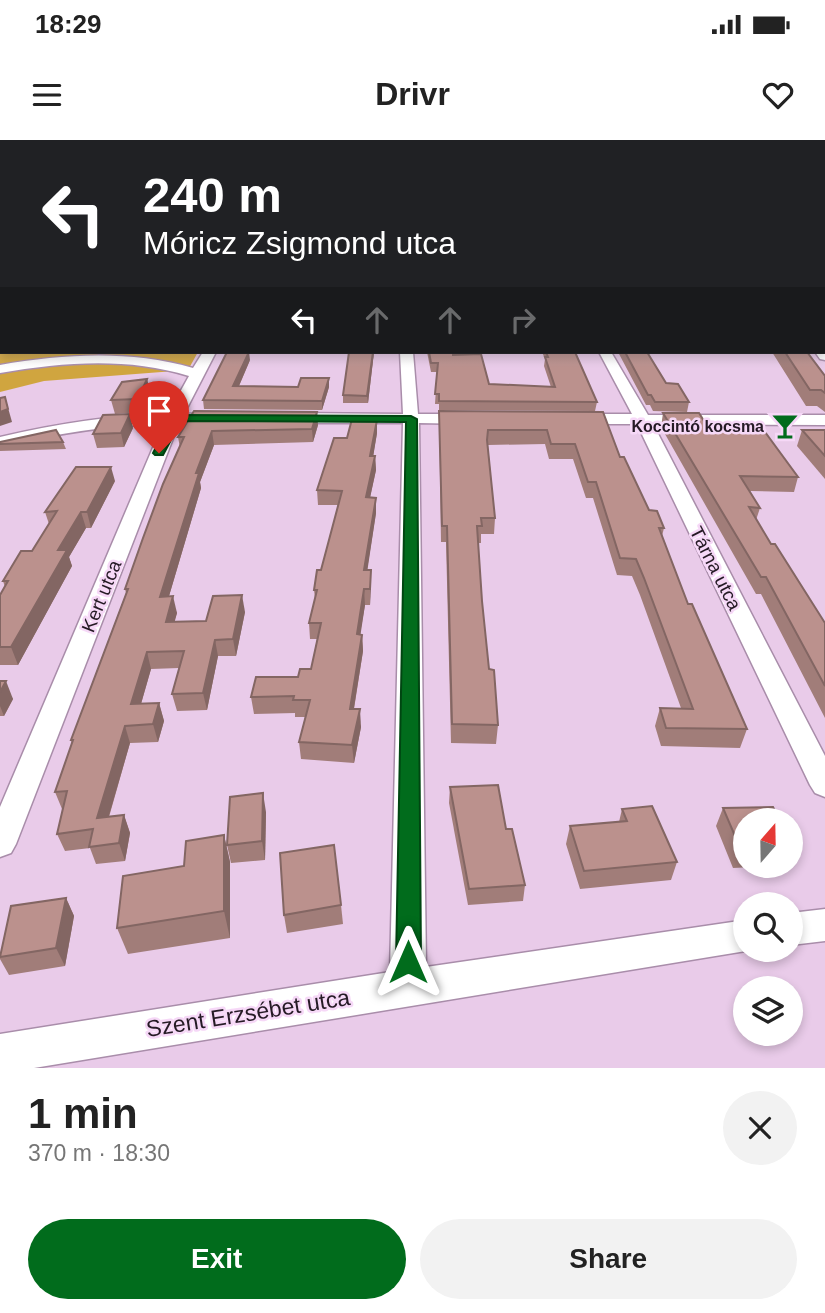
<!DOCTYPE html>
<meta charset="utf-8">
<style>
body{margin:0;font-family:Helvetica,sans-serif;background:#f2f2f2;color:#222;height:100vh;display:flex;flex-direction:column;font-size:26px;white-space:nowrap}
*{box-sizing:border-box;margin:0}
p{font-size:23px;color:#767676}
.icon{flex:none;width:38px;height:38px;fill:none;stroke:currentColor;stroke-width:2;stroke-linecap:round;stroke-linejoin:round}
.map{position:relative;height:928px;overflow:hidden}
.details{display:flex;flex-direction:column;background:#fff;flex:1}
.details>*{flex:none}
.hud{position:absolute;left:0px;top:0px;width:826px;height:214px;box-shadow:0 4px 10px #0003;background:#202124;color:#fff;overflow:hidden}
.needle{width:46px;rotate:20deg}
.tools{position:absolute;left:733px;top:668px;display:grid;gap:14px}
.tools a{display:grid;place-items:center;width:70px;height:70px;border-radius:50%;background:#fff;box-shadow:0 4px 10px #0003;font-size:35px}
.pin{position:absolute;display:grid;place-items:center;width:60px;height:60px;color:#fff;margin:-72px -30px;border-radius:50% 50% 50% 0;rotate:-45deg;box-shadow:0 0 7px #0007}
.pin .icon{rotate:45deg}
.me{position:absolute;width:77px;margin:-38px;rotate:0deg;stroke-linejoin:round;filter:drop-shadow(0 0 5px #0008)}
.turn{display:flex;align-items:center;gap:24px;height:147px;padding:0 28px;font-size:32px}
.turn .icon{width:91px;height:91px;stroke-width:2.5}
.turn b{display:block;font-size:49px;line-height:60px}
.lanes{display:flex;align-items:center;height:66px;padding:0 28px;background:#0003;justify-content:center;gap:35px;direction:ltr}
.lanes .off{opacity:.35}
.round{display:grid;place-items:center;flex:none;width:74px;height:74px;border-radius:37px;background:#f2f2f2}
.summary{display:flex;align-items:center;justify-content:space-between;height:119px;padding:0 28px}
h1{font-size:42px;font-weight:800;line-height:52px}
.cta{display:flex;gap:14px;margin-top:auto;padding:14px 28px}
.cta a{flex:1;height:80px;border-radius:42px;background:#016c1c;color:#fff;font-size:28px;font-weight:800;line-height:80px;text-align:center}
.cta a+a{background:#f2f2f2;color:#222}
.status{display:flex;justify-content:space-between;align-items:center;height:49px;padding:0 35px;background:#fff;direction:ltr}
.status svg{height:19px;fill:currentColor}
header{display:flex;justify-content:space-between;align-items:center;height:91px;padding:0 28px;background:#fff;font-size:32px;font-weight:800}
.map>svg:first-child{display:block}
.green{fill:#d0a53f}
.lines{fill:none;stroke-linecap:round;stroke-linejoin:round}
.minor-casing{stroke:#a98daa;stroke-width:3}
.minor{fill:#fff;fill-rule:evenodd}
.wall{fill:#a17d79}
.shaded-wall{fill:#836663}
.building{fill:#bb918d;stroke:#836663;stroke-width:2}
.route{fill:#016c1c;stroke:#014612;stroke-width:2}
.labels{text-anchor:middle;stroke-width:5;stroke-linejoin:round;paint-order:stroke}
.far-poi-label{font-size:16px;font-weight:bold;fill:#251a25;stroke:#f6d8f7;text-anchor:end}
.street-label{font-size:19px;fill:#251a25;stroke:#f6d8f7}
.near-street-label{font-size:23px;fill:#251a25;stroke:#f6d8f7}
</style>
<div class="status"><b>18:29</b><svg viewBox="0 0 49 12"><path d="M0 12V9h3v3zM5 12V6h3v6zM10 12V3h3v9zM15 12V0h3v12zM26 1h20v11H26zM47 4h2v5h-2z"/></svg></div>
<header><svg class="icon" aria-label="menu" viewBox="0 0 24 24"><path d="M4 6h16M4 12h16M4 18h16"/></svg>Drivr<svg class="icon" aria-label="heart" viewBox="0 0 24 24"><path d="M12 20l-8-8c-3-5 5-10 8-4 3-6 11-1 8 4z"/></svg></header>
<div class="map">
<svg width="825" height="928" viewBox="0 0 825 928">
<rect width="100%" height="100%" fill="#e9cbe9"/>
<path class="green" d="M0,99L2,212H198L188,230L44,241L0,252Z"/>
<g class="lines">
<g class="minor-casing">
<g id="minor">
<path d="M825,209V220L820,219L815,212H824Z"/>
<path d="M203,212H216L184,274L218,273L226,278L218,283H179L16,704L11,713L0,717V667L163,284C107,285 55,294 0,307V297C56,284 111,275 168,274L189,236C127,217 64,222 0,233V225C65,214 129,210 193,228Z"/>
<path d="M400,212H413L418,274H470L478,279L470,284L419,283L426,827L746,780V810H752L34,928H0V894L390,832L403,283H288L280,278L288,273L403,274Z"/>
<path d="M599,212H611L648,275H825V285L653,284L825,616V657L815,653L810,645L637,284H575L567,279L575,274H632Z"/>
<path d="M825,769V801L791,805V773Z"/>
</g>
</g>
<use href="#minor" class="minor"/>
</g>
<g class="wall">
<path d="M374,212L368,263H343V255Z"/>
<path d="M427,212H453V215L489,244L551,247L544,226L545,219L542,212H575L597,262L595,271L439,270V264H435L437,232H431Z"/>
<path d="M618,212H647L666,243L689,262L687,272L653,271L650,265H646Z"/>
<path d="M772,212H807L825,236V272L817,266H806Z"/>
<path d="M250,220L239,246L329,247L322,270L204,269L203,260Z"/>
<path d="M147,239L150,252L141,272L115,274L111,260Z"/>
<path d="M194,271L318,285L313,302L214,305L200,342L201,348L169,456L177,473L174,482L206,481L245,472L236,516H218L207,570L177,571L172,554L179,528L151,529L141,564L159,563L164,581L158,602L130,603L109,677L124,675L130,693L125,721L96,724L90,708L65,711L57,694L63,669H62L55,652L72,604L71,600L126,453L125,449L180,308L178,297Z"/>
<path d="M439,271L603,272L620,317L649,370L664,388L662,396L688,464L747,589L740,608L661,606L655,586L660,568H681L640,455L632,436L617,435L593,358H586L573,319H549L545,304L488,305L495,378L494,394H481V403H478L482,461L489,529L498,585L496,604L451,603L446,402H441Z"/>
<path d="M663,273L711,292L798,337L794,352L750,351L760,368L756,380L771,404L825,483V578L761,454H756L661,287Z"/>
<path d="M133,288L124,307L97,308L93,294Z"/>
<path d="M802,290H825V339L797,306Z"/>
<path d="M377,293L373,316H375L376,330L370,357L376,373L367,430H371L370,465H365L360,494L362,495L363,511L354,569L361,587L354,623L301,619L299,602L305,577H295V573L254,574L251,557L298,537L311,529L317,499H310L309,483L315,458L314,450L321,430L338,365H318L317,350L347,298Z"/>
<path d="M0,302H63L66,309L0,311Z"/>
<path d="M115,341L91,388H86L69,417L72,426L18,525H0V455L5,447L3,441L32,411L49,384L45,372Z"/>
<path d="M0,541L13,559L4,576H0Z"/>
<path d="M450,647L506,689L525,745L523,761L468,765L449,663Z"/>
<path d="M723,668L746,681V726H777L733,728L716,686Z"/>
<path d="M622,669L677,722L671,740L580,749L566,704L570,686L619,682Z"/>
<path d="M266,672L265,720L231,723L227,705Z"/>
<path d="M224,695L230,722V798L128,814L117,788L184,726Z"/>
<path d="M66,758L74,776L65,826L9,835L0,819V814Z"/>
<path d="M341,765L343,784L287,793L284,775Z"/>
</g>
<g class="shaded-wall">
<path d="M249,212L250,220L235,255L233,246Z"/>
<path d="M373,212H374L368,263L367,256Z"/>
<path d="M329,238V247L322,270V261Z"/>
<path d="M147,239L150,252L141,272L138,259Z"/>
<path d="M5,257L12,282L0,286V272Z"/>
<path d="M317,272L318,285L313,302L312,289Z"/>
<path d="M130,274L133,288L124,307L121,293Z"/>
<path d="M377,280V293L371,330L370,316Z"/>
<path d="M212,291L214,305L200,342L201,348L164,473L160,457L196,333Z"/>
<path d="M375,316L376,330L367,372L366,357Z"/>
<path d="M111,327L115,341L91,388L87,372Z"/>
<path d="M376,358V373L365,446L364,430Z"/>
<path d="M81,372L86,388L69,417L72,426L18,525L11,507L58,410Z"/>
<path d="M371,430V446L370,465V449Z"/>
<path d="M364,449L365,465L358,511L357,494Z"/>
<path d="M242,455L245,472L236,516L233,499Z"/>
<path d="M173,456L177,473L170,499L166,482Z"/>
<path d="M362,495L363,511L351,586L350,569Z"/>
<path d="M215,500L218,516L207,570L203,553Z"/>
<path d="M147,512L151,529L136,581L131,564Z"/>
<path d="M6,541L13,559L4,576L0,566V552Z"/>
<path d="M159,563L164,581L158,602L153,584Z"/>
<path d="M360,569L361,587L354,623L352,605Z"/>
<path d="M125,586L130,603L103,696L97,678Z"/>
<path d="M263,653L266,672L265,720L262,701Z"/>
<path d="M124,675L130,693L125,721L119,703Z"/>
<path d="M224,695L230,722V798L224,771Z"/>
<path d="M66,758L74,776L65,826L56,808Z"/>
</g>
<g class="building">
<path d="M227,212H249L233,246L298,247L301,238H329L322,261L203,260Z"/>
<path d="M349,212H373L367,256L343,255Z"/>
<path d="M429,212H453V215L481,214L489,244L555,247L545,217H548L546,212H575L597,262L439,261V254H435L438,223H431Z"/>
<path d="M625,212H647L666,243L678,244L689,262H655L651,255H648Z"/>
<path d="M785,212H807L825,236V253L821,250H810Z"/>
<path d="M147,239L138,259L111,260L122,242Z"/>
<path d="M5,257L8,269L0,272V258Z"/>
<path d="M194,271L317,272L312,289L212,291L196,333H199L160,457L173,456L166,482L206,481L213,456L242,455L233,499L215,500L203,553L172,554L184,511L147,512L131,564L159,563L153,584L125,586L97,678L124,675L119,703L89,707L93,689L57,694L67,651L55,652L73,600H71L128,449H125L143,398L163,344L184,297H178Z"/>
<path d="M439,271L603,272L620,317H624L649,370L657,371L664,388H659L688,464H692L747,589L666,588L660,568L693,569L644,438L636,419L620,418L596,342H588L575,304H551L547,290H488L487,300L495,378H481L482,386H477L482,461L489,529L494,530L498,585L452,584L447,386H442Z"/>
<path d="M663,273H699L711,292H765L798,337L740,336L760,368L749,367L771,404H775L825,483V546L766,437H761Z"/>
<path d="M130,274L121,293L93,294L103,275Z"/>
<path d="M352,279L377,280L370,316H375L366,357L376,358L364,430H371L370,449H364L357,494L362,495L350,569H360L352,605L299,602L310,560H293L294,556L251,557L256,537H298L300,529H311L321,483H309L317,450H314L317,430H321L342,351L317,350L334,298H347Z"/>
<path d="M56,290L63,302L0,304V302Z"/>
<path d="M802,290H825V316Z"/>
<path d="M76,327H111L87,372H81L58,410H67L11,507H0V455L8,441H3L21,411H32L57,371L45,372Z"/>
<path d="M0,541H6L0,552Z"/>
<path d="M498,645L506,689H512L525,745L469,749L450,647Z"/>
<path d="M263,653L262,701L227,705L230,657Z"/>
<path d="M652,666L677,722L584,731L570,686L627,681L622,669Z"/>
<path d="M773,667L780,681H746V709L741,710L723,668Z"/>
<path d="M224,695V771L117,788L123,736L184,726L186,701Z"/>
<path d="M334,705L341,765L284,775L280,713Z"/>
<path d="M66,758L56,808L0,817L11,766Z"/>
</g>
<linearGradient id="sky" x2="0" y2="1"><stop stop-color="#a9a5eb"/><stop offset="0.43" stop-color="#f5e8f5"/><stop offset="1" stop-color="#f5e8f5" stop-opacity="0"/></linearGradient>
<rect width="825" height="229" fill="url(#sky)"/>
<path class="route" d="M173,275L411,276L417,279L421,822L417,830L408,834L399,830L396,822L406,282L181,281L163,315H155L153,313Z"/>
<defs>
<g id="bar-bare" transform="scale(2.1)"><path d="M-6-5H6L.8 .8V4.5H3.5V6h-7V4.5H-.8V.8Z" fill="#016c1c" stroke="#f6d8f7" stroke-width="2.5" paint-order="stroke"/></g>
</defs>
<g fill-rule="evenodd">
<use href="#bar-bare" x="785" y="286"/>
</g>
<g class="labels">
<g class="far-poi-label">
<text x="764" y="292">Koccintó kocsma</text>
</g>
<g class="street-label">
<text transform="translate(716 428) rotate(63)" y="7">Tárna utca</text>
<text transform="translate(101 456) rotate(-68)" y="7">Kert utca</text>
</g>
<g class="near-street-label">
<text transform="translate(248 873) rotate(-9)" y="8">Szent Erzsébet utca</text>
</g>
</g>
</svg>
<div class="tools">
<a><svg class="needle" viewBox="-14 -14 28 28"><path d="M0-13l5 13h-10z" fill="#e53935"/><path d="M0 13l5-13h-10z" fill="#767676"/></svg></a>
<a><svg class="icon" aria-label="search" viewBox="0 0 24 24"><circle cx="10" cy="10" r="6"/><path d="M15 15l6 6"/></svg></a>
<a><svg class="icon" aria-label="layers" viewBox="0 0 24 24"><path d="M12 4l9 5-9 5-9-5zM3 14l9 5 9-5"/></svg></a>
</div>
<div class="pin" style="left:159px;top:313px;background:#d93025"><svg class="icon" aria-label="arrive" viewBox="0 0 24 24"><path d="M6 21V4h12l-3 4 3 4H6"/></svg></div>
<svg class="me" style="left:408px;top:822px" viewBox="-20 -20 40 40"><path d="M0-17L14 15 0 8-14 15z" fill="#016c1c" stroke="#fff" stroke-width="4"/></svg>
<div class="hud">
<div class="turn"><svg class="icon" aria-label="left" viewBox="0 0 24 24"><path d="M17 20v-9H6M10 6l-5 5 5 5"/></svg><div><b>240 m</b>Móricz Zsigmond utca</div></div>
<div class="lanes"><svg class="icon" aria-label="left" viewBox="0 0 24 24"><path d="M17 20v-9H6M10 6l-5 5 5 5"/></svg><svg class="icon off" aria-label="ahead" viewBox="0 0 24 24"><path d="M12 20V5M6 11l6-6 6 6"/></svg><svg class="icon off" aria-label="ahead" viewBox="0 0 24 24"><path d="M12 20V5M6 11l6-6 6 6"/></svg><svg class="icon off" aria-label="right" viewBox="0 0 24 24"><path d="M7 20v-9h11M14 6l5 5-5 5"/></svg></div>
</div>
</div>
<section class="details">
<div class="summary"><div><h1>1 min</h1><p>370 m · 18:30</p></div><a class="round"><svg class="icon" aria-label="close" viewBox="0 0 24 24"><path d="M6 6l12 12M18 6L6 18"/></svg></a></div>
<div class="cta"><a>Exit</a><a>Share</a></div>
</section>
